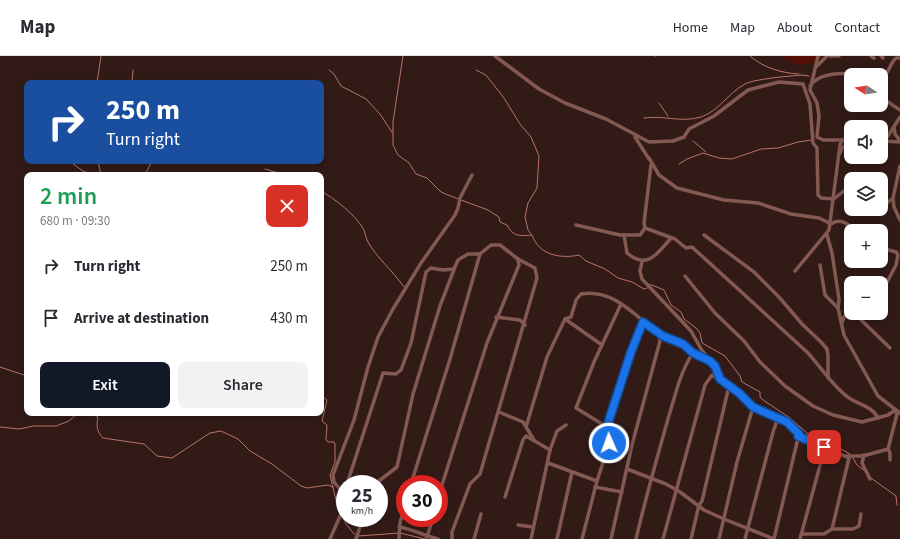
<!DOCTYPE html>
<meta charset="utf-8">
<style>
body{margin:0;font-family:"Source Sans 3",sans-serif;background:#f2f2f3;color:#2b2b33;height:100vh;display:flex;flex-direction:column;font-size:15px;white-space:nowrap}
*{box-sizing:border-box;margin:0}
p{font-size:13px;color:#7c7c81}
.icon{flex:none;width:22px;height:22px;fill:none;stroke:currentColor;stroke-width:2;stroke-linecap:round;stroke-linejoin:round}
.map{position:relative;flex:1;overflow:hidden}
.details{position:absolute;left:24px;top:116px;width:300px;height:244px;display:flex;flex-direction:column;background:#fff;border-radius:8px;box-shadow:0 2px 10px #0003}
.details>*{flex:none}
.hud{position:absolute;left:24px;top:24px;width:300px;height:84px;border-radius:8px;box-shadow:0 2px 10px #0003;background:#1a4fa0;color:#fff;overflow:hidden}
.needle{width:26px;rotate:282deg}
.fabs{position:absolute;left:844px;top:12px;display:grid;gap:8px}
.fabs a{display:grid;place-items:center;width:44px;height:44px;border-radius:8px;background:#fff;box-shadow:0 2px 10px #0003;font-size:20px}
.speed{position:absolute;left:336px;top:419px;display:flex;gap:8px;font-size:20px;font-weight:700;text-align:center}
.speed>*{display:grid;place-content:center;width:52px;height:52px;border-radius:50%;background:#fff;box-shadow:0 2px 10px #0003;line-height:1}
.speed small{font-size:10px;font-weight:400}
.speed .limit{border:6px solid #d22;background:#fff;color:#111}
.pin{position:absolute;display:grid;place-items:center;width:34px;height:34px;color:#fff;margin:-17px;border-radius:8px;box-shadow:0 2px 6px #0006}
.me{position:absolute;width:44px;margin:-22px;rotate:358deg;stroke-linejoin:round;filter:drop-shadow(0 0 3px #0008)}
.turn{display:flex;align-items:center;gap:14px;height:84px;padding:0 16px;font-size:18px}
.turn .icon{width:52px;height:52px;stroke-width:2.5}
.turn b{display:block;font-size:28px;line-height:34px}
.round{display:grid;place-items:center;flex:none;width:42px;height:42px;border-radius:8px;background:#f2f2f3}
.headline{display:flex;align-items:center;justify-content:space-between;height:68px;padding:0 16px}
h1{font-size:24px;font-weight:600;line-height:30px;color:#1e9e55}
.button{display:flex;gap:8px;margin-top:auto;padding:8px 16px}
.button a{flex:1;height:46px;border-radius:8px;background:#111827;color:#fff;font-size:16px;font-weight:600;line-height:46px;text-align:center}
.button a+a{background:#f2f2f3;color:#2b2b33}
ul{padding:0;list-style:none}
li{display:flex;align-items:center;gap:12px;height:52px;padding:0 16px}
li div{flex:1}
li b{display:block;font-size:15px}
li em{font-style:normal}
header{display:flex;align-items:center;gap:24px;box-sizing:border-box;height:56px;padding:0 20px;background:#fff;border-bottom:1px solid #e1e1e2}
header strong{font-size:19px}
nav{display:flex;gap:22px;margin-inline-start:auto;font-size:14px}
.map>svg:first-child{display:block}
.green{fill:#540f09}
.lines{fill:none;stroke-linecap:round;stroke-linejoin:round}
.stream{stroke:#ba7369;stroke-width:1}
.minor{stroke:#835952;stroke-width:3.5}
.route-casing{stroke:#114b97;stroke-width:10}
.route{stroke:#1a73e8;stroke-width:7}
</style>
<header>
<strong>Map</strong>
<nav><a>Home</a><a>Map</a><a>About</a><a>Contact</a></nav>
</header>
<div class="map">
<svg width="900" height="483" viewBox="0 0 900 483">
<rect width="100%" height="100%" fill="#321b17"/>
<path class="green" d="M782,0H829C811,8 800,15 782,0Z"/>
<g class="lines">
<g class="stream">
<path d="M655,0H656"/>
<path d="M750,0C764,12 781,17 799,18"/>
<path d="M329,14L334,18L341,30L366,43L380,58L393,78V89L398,99L409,107L416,118L427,122L441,136L458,143"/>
<path d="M476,14L486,19L504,42L520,68L531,81L539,100L537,132L528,147L525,161L528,174L531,178"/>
<path d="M802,19L809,20"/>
<path d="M97,27L101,0"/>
<path d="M132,27L133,14"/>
<path d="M659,47L668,60"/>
<path d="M644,62C665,59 680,67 701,61C719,55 728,37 745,28C754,23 790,20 802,19"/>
<path d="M393,77V66L403,0"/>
<path d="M693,85L706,96"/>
<path d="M69,105L83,115L94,119"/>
<path d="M98,105L101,119"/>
<path d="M679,108L687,103L703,97L719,102L732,103L761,93L778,92L798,86L812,84"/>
<path d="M265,113L285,119"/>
<path d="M145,119L150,109V105"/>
<path d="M321,135C335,143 356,159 364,174C365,178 366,182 368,186C377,202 393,215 404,231"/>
<path d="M461,144L488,154L499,161L500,166L507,169C513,181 520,180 532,179C539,199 560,203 579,199L586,205L605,213L618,222L632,226L644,233L647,232"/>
<path d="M649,229H652L664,234L671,249L681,256L684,263L696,272L700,277L702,287L725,300L740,320L742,326L760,336V341L763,344L790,362L809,379L832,388L850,398"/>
<path d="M0,311L27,320"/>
<path d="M321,339L327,344L322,365L327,369L326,384L328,386H334L335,388V406L330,419L336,444"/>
<path d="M91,357L98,361C96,370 97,376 103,382L144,388L157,400L172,402L210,377L221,375L238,383L250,395L272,408L301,430L307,432L328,429L333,431"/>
<path d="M0,371L19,373L34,370H56L69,365L78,357"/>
<path d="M853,402L857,409L865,415"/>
<path d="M871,422L896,440L897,449"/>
<path d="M337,447L340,455"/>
<path d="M342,458L346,468L355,479"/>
<path d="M358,480L400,477L425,483"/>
</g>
<g class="minor">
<path d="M495,0L539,33L565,47L606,63L649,86L673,85L684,81L689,73L714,60L748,34L779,26L803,28L810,48L813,87L817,92L818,139L821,142L834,143"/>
<path d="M818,0L810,34L817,47L819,60L817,81L823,84H842"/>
<path d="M830,0H839"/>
<path d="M871,0L874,2"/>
<path d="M881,0L883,2"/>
<path d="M817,10L827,0"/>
<path d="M881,23C890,17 889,8 896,2H900"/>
<path d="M810,30C818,17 843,16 857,19"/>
<path d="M881,41L900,54"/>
<path d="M894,72L895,78L900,85"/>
<path d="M635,81L649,103"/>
<path d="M884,84L888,80L900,61"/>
<path d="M881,85L900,86"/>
<path d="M840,97L842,92L851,87"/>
<path d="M649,102L659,119L677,132L724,144L758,147L791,158L819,162L831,168C840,161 849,169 857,175"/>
<path d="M835,142L845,134L851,135"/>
<path d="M893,143L894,151L900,164"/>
<path d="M881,145L887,147L893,142L900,110"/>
<path d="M576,169L620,179H640L645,172L644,167L651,109"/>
<path d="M645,172L675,183L686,192L692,191L807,296C822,312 832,330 849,342C858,348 873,351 878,362"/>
<path d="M624,179L627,197C647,214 657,198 671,182"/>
<path d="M704,179L754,216L779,241L802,268L821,286L827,293L828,300V322"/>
<path d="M827,179L832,197L839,243L838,252L844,279L878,340L900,357"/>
<path d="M881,192L896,196L898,199L896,209L886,228"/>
<path d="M642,206L640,215L642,223L691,275L701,293L710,304"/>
<path d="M820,209L825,239L838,252"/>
<path d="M795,215L829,174L840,89L842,84L851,85"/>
<path d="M685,220L715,257L744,285L760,306L785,330L813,350L833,359L862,366L888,359L895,354"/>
<path d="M621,248L594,306L576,352L607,371L631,296L643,266"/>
<path d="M496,261L520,264L525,269"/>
<path d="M565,263L602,289"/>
<path d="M842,267C844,259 846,256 855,258L890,292"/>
<path d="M499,356L523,366L534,384"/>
<path d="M526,371L547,301L565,263L571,261L576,244L581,238C615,232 636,262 661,279C668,283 676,285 683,289C687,291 689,294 693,297C708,308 712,300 720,323"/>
<path d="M799,380L849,402L832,473"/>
<path d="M888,393L890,397V404"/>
<path d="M864,399L862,407L870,423"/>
<path d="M847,400H863L888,393L897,358L895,355"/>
<path d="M548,407L597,425L582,483"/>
<path d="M627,413L666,428L680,436L704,454L724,463L774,483"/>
<path d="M597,425L612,379L607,371"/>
<path d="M347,428L383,317L396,318L401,314L411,287L426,216L431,212L443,214L454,213"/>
<path d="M375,428L397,411L413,338L440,250L455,211L458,204L468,198H480"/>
<path d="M411,428L450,303L480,198L491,189H500L518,203L535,212L537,222L480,418L470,428L452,476V483"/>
<path d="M595,431L622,436"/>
<path d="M505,441L523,384L526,380L550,394"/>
<path d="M439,444L442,429L487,287L519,209L518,204"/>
<path d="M337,446L341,445L344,438L334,426L333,419L354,364L368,311L378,281L393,253L421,207L455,159L458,152L460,142L472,119"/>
<path d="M518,469L533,471"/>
<path d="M399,471C413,473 424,480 438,483"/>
<path d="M801,478H824L832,473H853L859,470L861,458"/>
<path d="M427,481L433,462"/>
<path d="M330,483L341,458L345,434"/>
<path d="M356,483L363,462"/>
<path d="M399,483L400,467L405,449"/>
<path d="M474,483L481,458"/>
<path d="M531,483L550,394L557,375L566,369"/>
<path d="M557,483L572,416"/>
<path d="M611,483L632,389L660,285L659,278"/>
<path d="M636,483C646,440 658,398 670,356C676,337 681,314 693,297"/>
<path d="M663,483L705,329L712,319L739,337L758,355L787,366L799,378L774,483"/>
<path d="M691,483L699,449L702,445L729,330"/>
<path d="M719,483L737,406L753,351"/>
<path d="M745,483L773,376L778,362"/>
<path d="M800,483L825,391"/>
</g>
</g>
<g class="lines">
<g class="route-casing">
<path id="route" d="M609,387L612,379L607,371L609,364L631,296L643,266L663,280L683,288L693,297L710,305L715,310L720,323L739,337L753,351L787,366L799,378L798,380L824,391"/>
</g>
<use href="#route" class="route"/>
</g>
</svg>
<div class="fabs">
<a><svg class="needle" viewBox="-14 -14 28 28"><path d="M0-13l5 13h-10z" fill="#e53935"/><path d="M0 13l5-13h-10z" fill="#7c7c81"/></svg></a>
<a><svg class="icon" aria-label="sound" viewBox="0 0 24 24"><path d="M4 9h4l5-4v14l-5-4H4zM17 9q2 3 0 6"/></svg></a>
<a><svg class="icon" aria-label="layers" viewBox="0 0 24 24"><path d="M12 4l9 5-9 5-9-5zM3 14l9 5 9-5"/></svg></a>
<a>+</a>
<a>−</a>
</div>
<div class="speed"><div>25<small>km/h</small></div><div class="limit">30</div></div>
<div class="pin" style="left:824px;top:391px;background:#d93025"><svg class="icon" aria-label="arrive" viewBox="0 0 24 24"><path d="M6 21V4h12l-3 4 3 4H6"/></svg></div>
<svg class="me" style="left:609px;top:387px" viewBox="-20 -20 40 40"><circle r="17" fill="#1a73e8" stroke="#fff" stroke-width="3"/><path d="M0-11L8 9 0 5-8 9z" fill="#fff"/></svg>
<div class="hud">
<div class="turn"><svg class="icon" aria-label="right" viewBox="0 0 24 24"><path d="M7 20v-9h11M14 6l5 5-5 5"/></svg><div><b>250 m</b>Turn right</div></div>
</div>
<section class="details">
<div class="headline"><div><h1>2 min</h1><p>680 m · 09:30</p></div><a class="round" style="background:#d93025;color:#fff"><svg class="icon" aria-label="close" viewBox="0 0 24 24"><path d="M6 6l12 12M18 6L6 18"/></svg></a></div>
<ul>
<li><svg class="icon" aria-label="right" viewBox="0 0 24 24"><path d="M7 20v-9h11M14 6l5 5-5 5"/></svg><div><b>Turn right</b></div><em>250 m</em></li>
<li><svg class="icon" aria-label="arrive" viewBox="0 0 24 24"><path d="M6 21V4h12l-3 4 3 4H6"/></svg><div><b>Arrive at destination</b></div><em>430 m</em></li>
</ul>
<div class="button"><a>Exit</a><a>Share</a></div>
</section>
</div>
